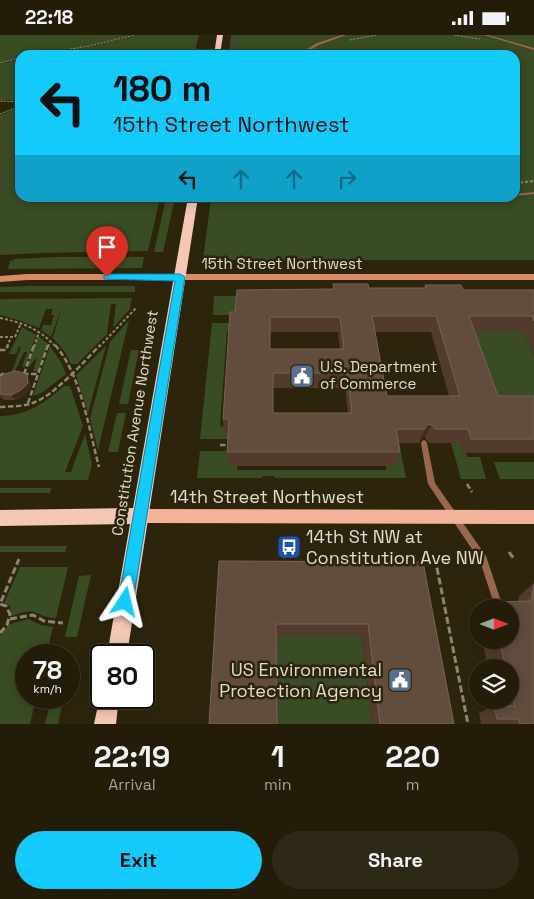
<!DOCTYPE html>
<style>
body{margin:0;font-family:"Space Grotesk",sans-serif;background:#2e2916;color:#f1f3f6;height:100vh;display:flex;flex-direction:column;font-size:19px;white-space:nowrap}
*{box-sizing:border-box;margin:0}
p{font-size:16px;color:#a2a19c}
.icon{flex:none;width:28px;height:28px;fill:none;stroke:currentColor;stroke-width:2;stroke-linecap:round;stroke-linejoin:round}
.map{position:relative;height:689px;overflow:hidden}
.sheet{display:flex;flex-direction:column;background:#221c08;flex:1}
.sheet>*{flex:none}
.guide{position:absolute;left:15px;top:15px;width:505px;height:152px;border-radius:15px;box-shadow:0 2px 12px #0003,0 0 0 1px #3f3a29;background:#13cafb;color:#111;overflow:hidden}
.needle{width:32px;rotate:90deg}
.tools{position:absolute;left:469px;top:564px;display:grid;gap:10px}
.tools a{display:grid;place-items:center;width:50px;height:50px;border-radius:50%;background:#221c08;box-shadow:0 2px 12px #0003,0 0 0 1px #3f3a29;font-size:25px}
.speed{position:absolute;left:15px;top:609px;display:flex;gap:10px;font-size:25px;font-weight:700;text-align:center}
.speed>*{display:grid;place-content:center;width:65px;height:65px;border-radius:50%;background:#221c08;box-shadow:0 2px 12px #0003,0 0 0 1px #3f3a29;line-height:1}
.speed small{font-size:12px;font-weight:400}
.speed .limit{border:2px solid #111;border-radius:8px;background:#fff;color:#111}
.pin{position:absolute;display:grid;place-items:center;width:42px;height:42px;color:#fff;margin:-51px -21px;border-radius:50% 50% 50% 0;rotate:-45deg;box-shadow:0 0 5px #0007}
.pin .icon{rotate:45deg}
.me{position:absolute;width:55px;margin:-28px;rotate:10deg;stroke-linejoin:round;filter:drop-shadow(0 0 4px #0008)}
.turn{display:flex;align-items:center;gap:18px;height:105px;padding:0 15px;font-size:22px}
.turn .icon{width:65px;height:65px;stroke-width:2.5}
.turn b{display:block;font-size:35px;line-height:42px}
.lanes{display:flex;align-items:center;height:48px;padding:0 15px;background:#0003;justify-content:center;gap:25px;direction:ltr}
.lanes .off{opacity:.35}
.eta{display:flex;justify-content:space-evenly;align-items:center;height:85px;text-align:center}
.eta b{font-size:30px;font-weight:600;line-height:35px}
.action{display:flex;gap:10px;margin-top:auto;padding:10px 15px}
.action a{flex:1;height:58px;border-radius:30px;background:#13cafb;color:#111;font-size:20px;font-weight:600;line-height:58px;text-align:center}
.action a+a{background:#2e2916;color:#f1f3f6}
.status{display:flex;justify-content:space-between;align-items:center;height:35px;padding:0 25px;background:#221c08;direction:ltr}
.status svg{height:14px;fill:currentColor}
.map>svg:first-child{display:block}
.green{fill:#394c23}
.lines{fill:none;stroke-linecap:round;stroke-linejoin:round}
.path-far3{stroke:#8c8571;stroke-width:1;stroke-dasharray:2.5 1;stroke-linecap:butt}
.path-far2{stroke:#8c8571;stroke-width:2;stroke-dasharray:3 2;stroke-linecap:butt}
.path-far1{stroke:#8c8571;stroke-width:2.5;stroke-dasharray:5.5 2.5;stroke-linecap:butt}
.path{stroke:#8c8571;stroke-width:3;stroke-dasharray:7 3;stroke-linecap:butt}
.service{fill:#996650;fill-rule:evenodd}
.secondary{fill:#da8a66;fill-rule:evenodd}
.primary{fill:#f2b398;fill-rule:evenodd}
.trunk{fill:#f4c8b5;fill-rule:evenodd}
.wall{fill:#523b2d;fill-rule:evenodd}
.shaded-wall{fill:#3d2b18}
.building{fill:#614c3e;stroke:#756354;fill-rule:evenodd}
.route{fill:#13cafb;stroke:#0c83a3}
.labels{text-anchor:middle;stroke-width:5;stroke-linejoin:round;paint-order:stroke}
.street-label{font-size:15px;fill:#e0dbcc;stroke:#2d250b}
.poi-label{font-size:15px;fill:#e0dbcc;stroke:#2d250b;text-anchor:start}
.near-street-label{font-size:18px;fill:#e0dbcc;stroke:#2d250b}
.near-poi-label{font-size:18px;fill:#e0dbcc;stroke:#2d250b;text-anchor:start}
</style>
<div class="status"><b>22:18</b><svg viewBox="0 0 49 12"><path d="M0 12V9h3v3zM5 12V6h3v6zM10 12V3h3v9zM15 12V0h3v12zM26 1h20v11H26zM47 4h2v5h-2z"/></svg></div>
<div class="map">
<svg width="534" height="689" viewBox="0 0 534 689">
<rect width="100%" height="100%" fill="#2d250b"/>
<g class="green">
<path d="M0,0H133C97,9 57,20 20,20V23L0,28Z"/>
<path d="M137,0H199L194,20H38L92,11Z"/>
<path d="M231,0H534V225H203L211,163L515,162V20H229Z"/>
<path d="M20,24V66L0,65V29Z"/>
<path d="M20,72V162L160,163L148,216L40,218L0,220V80Z"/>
<path d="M166,163H175L163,217H154Z"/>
<path d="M54,222H144L142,233L8,234L10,226L15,224Z"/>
<path d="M28,251H135V257H0V252Z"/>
<path d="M214,261H285L237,280H213Z"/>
<path d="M132,263L130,274L113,293L116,269H111L107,299L77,329H71L65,317L53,303L61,274L51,302L41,295L43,290H51L54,280H51L53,274H46L39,293L18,285L0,280V264Z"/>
<path d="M129,285L98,415L90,384L110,307Z"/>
<path d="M212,288H236L231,296H227L220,391L225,392L231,399L230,404H200Z"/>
<path d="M22,292L36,300L25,332H22L27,317H24L15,336H12L21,312H19L16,319H9Z"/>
<path d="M463,297H524L534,320V376H490Z"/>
<path d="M38,301L48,309L39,336H33L37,322L29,332H27Z"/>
<path d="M50,311L61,327L66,339L43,357L33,361Z"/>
<path d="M106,311L88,378L76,340Z"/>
<path d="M131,315H139L128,369H119Z"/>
<path d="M64,351H70L83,391L65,437H71L85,399L92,429L88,445H0V381C28,380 43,369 64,351Z"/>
<path d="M117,378H126L118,417H108Z"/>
<path d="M391,408H399L406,443H275L274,441H263L262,443H197L200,416H230L229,431H237V435H386V431H395Z"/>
<path d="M451,408H461L463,418H466L467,422H480L486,444H461Z"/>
<path d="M494,427H534V444H500Z"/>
<path d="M0,453H51L50,458H0Z"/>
<path d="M0,511H67L65,517H0Z"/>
<path d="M20,532H68L56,583C34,582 39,570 12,581L10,571L4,568Z"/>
<path d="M91,540L77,602H65L79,541Z"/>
<path d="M28,584L41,590L53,592L46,620H26V662L36,663L30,689H0V600L10,589Z"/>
<path d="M275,601H362L372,689H276Z"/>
<path d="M51,665L63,666L58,689H45Z"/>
</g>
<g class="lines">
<g class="path-far3">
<path d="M454,0L480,4"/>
<path d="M350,5L376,0"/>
<path d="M35,20L89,11L135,0"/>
<path d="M0,28L20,23"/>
<path d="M0,66L20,67"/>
<path d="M0,79L20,71"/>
</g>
<g class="path-far2">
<path d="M515,148L534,146"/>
<path d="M0,283C22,287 41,295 56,312"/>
<path d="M0,302H15L21,288"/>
<path d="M7,312L11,302"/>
<path d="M34,312L39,297"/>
<path d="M48,312L50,306"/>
<path d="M99,312L136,273"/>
</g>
<g class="path-far1">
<path d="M55,310C81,339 89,395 99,432"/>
<path d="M0,315H6L8,310"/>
<path d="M23,339H39"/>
<path d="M24,339L34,310"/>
<path d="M0,342L2,339H7"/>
<path d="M28,368L48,310"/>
<path d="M0,372C12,371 24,372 35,367C54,360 85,326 100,310"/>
<path d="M220,410H230"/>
<path d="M467,449L472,457"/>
</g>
<g class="path">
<path d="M509,517L514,524"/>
<path d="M435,523L468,689"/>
<path d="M10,584L33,580L44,586L63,588"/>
<path d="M0,598L7,590L10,579L6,571L0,569L19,524"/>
</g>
<g class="service">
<path d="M342,0H346L319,10L301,20H297L317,8Z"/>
<path d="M484,0H488L534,13V15Z"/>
<path d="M534,157V159L515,161V159Z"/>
<path d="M424,405L426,406L427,408L435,448L486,521L503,572H495L480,526L428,449L421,408L422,406Z"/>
</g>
<path class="secondary" d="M27,239H534V245H27L0,247V241Z"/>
<path class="primary" d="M140,474L534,475V489L140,488L135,486L132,481L135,476Z"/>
<g class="trunk">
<path d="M217,0H223L220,20H214Z"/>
<path d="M188,162H198L127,620H107L130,489L0,491V475L133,473Z"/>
<path d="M101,656V662H119L116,689H94Z"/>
</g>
</g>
<g class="wall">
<path d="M333,249L369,253H424L425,250L463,255H534V320L524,297H475L498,361H534V418H463L461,408H429L425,403L421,404L419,408H399L400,417L395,431H229L227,417L228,399H224L223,384L235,277L333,254ZM270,297H338L340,314H270ZM375,297H431L449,361H387ZM273,353H345L348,378H273Z"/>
<path d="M27,340L30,346L31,353L25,361L15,365H4L0,361V342Z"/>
<path d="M219,526L423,527L454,689H372L362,601H276Z"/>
<path d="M534,548V689H481L479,678L494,671H497L496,665H510V632H488L482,605H510V572H484L489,567H518L519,561Z"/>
</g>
<g class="shaded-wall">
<path d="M27,340L30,346L31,353L25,361L15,365L11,360Z"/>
<path d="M431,389L425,403L421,404L419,408L427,390Z"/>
</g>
<g class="building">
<path d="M333,249H368L369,253H426L425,250H461L463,255H534V286L532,281H469L498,361H534V404H471L468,394H435L431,389L427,390L425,394H396L400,417H227L229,384H223L230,277H235L237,255L334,254ZM372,281H436L460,361H387ZM270,282H340L344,314H270ZM273,338H347L352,378H273Z"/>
<path d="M15,336L24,338L27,340L28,348L21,355L11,360L1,359L0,358V342L4,339Z"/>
<path d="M219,526L423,527L454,689H380L368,589H276L277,689H209Z"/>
<path d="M534,549V689H520L518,684H497L494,671H515L510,651V632H506L499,605H510V572H491L489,567L531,566Z"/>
</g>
<path class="route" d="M107,239H180L185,242L133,567L131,573L125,575L120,573L118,567L175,246L104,244V240Z"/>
<defs>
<g id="civic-square" transform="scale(1.25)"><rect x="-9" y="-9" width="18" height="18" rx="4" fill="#5c6f8a" stroke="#2d250b"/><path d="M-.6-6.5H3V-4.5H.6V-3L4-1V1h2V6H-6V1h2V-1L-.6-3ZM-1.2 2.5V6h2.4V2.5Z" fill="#fff"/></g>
<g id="bus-square" transform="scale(1.25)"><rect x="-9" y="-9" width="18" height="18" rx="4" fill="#1a4fb4" stroke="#2d250b"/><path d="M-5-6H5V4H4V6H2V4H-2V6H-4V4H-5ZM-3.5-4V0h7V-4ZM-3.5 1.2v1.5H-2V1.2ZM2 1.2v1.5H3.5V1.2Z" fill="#fff"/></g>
</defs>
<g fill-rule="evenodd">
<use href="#civic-square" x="302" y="341"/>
<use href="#bus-square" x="289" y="512"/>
<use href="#civic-square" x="400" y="645"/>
</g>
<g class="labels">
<g class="street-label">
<text x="282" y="234">15th Street Northwest</text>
<text transform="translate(135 388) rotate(-81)" y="5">Constitution Avenue Northwest</text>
</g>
<g class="poi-label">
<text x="320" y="337">U.S. Department<tspan x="320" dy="17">of Commerce</tspan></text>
</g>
<g class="near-street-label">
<text x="267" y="468">14th Street Northwest</text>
</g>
<g class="near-poi-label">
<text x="306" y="508">14th St NW at<tspan x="306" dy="21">Constitution Ave NW</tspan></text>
<text x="382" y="641" text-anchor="end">US Environmental<tspan x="382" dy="21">Protection Agency</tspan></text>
</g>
</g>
</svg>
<div class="tools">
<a><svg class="needle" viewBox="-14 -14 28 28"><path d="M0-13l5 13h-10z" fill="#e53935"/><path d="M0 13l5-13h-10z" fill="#a2a19c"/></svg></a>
<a><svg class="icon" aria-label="layers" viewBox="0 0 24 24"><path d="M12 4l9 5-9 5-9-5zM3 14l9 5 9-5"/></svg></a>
</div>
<div class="speed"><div>78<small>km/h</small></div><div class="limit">80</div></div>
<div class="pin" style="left:107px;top:242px;background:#d93025"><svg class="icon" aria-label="arrive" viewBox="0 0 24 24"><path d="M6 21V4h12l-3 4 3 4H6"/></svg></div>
<svg class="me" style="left:125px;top:567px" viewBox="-20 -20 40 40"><path d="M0-17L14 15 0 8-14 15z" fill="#13cafb" stroke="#fff" stroke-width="4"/></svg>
<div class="guide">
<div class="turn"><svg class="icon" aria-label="left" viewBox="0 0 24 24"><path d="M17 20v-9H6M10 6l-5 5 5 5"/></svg><div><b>180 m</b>15th Street Northwest</div></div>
<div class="lanes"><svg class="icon" aria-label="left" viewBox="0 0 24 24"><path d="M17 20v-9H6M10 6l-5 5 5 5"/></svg><svg class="icon off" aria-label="ahead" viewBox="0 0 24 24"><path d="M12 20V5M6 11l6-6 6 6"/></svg><svg class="icon off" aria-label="ahead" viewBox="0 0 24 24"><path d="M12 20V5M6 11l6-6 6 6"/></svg><svg class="icon off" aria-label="right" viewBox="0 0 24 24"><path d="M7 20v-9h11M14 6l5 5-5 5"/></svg></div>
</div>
</div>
<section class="sheet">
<div class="eta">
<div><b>22:19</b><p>Arrival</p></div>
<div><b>1</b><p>min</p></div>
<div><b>220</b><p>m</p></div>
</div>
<div class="action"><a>Exit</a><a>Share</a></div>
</section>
